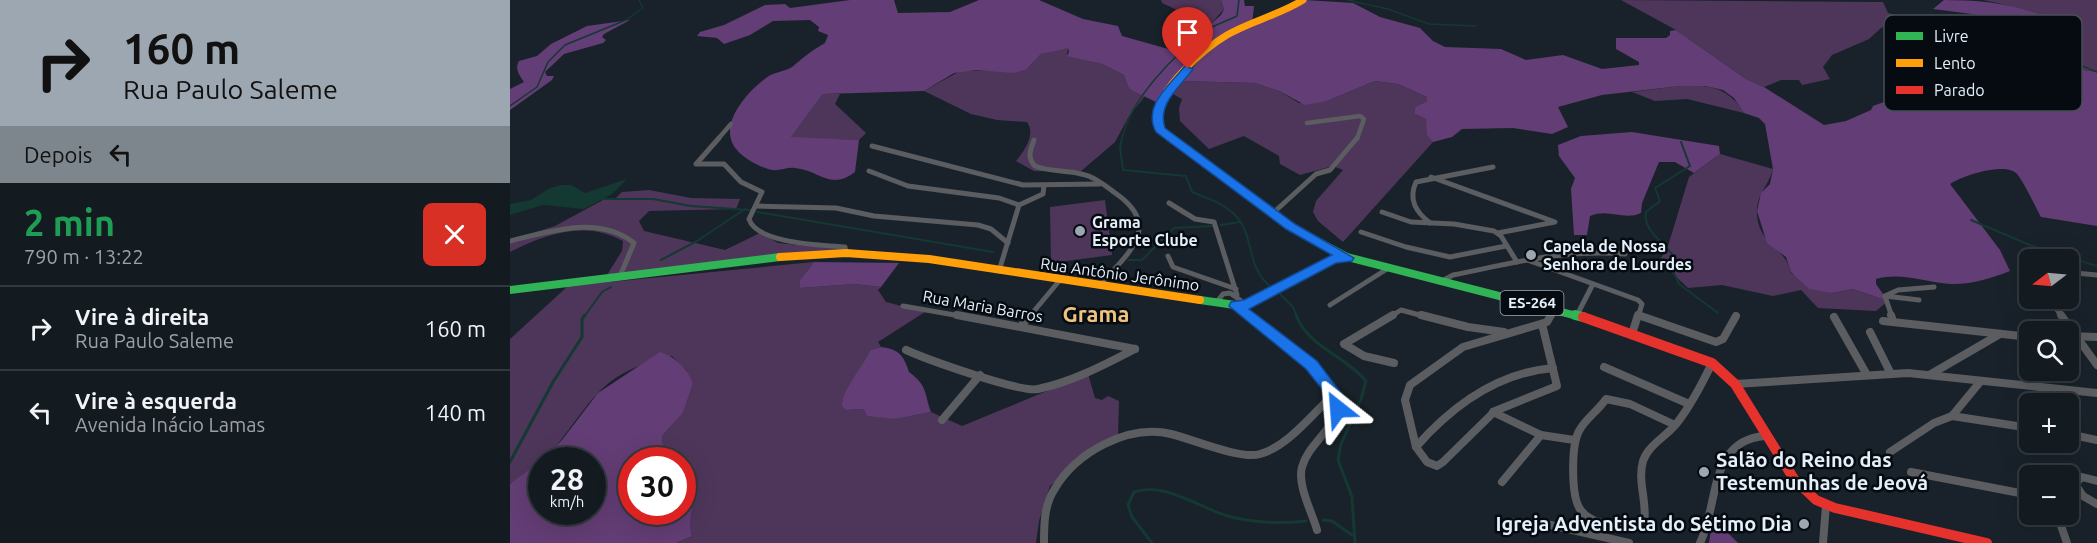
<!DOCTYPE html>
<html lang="pt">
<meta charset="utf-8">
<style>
body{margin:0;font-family:Ubuntu,sans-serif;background:#20272d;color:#f1f3f6;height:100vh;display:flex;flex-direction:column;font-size:22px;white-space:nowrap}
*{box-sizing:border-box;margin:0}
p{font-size:20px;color:#9da1a5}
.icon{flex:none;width:33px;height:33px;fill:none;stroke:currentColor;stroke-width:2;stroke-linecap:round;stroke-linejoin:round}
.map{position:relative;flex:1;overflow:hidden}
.side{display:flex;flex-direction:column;background:#131a20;width:510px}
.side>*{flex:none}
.top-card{background:#9da7b1;color:#111;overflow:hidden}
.needle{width:39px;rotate:254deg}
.buttons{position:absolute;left:1509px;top:249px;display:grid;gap:12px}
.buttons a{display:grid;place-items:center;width:60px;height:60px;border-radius:9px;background:#131a20;box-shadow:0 6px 24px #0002,0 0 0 2px #32383e;font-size:30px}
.speed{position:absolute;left:18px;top:447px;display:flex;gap:12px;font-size:30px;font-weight:700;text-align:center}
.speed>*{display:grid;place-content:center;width:78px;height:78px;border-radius:50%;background:#131a20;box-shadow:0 6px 24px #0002,0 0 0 2px #32383e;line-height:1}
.speed small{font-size:15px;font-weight:400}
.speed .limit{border:9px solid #d22;background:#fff;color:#111}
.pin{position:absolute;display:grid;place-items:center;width:51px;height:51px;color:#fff;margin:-62px -26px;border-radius:50% 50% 50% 0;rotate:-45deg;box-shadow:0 0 6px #0007}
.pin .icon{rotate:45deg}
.me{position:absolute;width:66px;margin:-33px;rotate:332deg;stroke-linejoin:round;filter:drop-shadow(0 0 4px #0008)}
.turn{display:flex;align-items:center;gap:21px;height:126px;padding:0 24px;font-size:27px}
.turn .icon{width:78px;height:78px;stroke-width:2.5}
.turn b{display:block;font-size:42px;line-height:51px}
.then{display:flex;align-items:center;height:57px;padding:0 24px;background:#0003;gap:12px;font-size:22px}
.round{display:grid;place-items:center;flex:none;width:63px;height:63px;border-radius:9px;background:#20272d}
.overview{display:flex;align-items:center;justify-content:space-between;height:102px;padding:0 24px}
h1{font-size:36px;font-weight:700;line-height:45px;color:#1e9e55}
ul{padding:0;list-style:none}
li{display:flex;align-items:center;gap:18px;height:84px;padding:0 24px;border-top:2px solid #32383e}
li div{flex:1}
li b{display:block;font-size:22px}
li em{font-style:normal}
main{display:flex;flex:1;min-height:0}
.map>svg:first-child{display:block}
.green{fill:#4e365a}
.forest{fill:#633d75;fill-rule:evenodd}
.water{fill:#143832}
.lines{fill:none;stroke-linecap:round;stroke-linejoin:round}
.stream-far2{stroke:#143832;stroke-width:1.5}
.stream-far1{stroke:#143832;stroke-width:2}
.stream{stroke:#143832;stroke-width:3}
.street-far2{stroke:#5b5d60;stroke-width:4.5}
.street-far1{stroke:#5b5d60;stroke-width:5}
.street{stroke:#5b5d60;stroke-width:8}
.fast-far1{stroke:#30b455;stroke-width:8}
.fast{stroke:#30b455;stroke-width:10}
.slow-far1{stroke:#ff9f0a;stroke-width:7}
.slow{stroke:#ff9f0a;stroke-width:8}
.jam{stroke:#e5322d;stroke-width:10}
.route{fill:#1a73e8;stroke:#114b97;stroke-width:1.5}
.poi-dot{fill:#9da7b1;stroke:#050b11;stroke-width:2}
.labels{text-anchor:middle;stroke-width:5;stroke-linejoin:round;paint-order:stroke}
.shield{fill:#050b11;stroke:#a1abb3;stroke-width:1.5}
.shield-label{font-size:15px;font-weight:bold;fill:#e4eff9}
.poi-label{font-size:16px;font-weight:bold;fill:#e4eff9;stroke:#050b11;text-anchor:start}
.street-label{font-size:16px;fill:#e4eff9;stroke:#050b11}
.near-poi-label{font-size:20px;font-weight:bold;fill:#e4eff9;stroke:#050b11;text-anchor:start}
.district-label{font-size:22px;font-weight:bold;fill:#eec37e;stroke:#050b11}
.key{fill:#050b11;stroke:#484f57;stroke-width:1.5}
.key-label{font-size:16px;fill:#e4eff9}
</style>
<main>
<section class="side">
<div class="top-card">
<div class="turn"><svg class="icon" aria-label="right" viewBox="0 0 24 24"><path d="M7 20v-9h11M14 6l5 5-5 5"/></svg><div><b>160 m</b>Rua Paulo Saleme</div></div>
<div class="then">Depois<svg class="icon" aria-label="left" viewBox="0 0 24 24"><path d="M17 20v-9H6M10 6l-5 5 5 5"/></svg></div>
</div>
<div class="overview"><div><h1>2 min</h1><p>790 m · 13:22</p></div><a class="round" style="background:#d93025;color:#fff"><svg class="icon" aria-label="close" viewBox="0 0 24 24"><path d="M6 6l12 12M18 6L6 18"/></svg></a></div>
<ul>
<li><svg class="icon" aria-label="right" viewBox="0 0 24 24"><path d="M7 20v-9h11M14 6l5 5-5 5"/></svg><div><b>Vire à direita</b><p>Rua Paulo Saleme</p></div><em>160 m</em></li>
<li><svg class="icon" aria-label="left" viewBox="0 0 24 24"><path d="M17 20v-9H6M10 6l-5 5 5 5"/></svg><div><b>Vire à esquerda</b><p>Avenida Inácio Lamas</p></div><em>140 m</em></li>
</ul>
</section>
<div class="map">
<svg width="1587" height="543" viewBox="0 0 1587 543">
<rect width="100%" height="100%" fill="#19222a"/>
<g class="green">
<path d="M651,0H711L714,9L700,25L652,3Z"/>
<path d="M1111,0L1365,2H1373L1378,13L1394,17L1371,28L1359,39L1322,55L1313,67L1320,79L1292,85L1289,80H1271L1254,87L1236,79L1166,30Z"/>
<path d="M1473,0H1587V72L1506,60L1572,40C1543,13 1510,8 1473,0Z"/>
<path d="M551,48H558L557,55L592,64L614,75L619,89L635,96L619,116L605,142L570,172L524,171L506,161C515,150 526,134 517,122L487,120L461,114L414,91L450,71L517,69L531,54Z"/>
<path d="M672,81L745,83L769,91L789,103L817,101L865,81L888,84L917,97V101L905,107L907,115L916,119L923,142L833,242L808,221L803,212L806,201L833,170L823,166L790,175L770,164L769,156L734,136L699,149L670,121L669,108L672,99L661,93Z"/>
<path d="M1170,86C1197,84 1219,87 1234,113L1177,99L1145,101L1122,92Z"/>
<path d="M313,94H330L325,104L356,133L349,140L280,138Z"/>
<path d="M1210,154L1263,169C1259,184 1248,194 1247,208C1245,245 1276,246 1281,273L1322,293L1343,289L1378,301L1366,311L1308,308L1291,290L1263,296L1212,285L1178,288L1161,272L1151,258L1158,246L1179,177Z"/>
<path d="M139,190L181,198L230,199L226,209L139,211L129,221L134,231L215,250L250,233L268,243L342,250L97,275L112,251L113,241C76,220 35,234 0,252V240L45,226L93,200H104L112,192Z"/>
<path d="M595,200L602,255L541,263L540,207Z"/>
<path d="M304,262L290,280V288L344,284L371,287L368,290L376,302L415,312L368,342L371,347L360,350L354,364L335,394L336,410L354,409L386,419L421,412L452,426L578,374L585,398L592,400L598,396L609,401L608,435L540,486L529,521L526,543H166L182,536C175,507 198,487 173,458C168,452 159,450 153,445L152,436L173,413L183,384L176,370L162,356C134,363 109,371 89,392C59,423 41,466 0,484V339L58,286Z"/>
</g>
<g class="forest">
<path d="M340,0H384L388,13L440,12L469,0H529L573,19L608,26L612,36L669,52L711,15L714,9L711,0H734L735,6H744L742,24C697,42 674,62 648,103L619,89L614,75L592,64L557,56L559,52L558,48L531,54L517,69L504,73L466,70L444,73L414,91L313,94L281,137L349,140L345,172C320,191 309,170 285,168C278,167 269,171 262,170C251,168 233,158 227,150C206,126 237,92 256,78C263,72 274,72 282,67C293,58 302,50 315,43L318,35L308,31L309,27L300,20L263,21L240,35L214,44L207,38L187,36L190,32L214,25L255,5L275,4L280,8Z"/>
<path d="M795,0L843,3L870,17L910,28L923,41L935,47L991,49L1016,60L1053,55L1092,69L1129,65V62L1106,49V38H1156L1160,35V31L1166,30L1236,79L1254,87L1314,125L1336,121L1361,110L1363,106L1426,83C1414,79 1399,72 1389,61L1400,59V52L1380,46L1386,39L1409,45L1407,35L1416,27L1440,25L1495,55L1494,63L1506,60L1587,72V226L1531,217C1526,208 1512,178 1506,173C1494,162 1451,176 1440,184L1490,250L1500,271C1482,278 1460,285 1440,284C1415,282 1391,272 1366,279V284L1378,301L1343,289L1322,293L1299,289L1281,272L1276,257L1257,243L1247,211L1251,193L1260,184L1263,169L1255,124L1249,118L1234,113L1224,98L1213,90L1195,86H1170L1092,95L1048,107L1058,127L1042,134L1003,128L952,129L942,137L923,142L917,135L916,119L905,114V107L917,101V97L888,84L865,81L817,101L795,105L769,91L745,83L672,81C681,70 689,58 700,49C727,27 765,20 795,0Z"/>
<path d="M1434,0C1477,0 1517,5 1556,26L1423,9Z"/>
<path d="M120,20L94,34L92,37L96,40L93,43L54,54L35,72L37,76H44L42,80L0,110V89L14,82C10,76 4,69 9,61L27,56L41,44L77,26Z"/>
<path d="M1122,132L1209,146L1210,154L1184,173L1165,162H1149L1132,203L1131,213C1114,221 1098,208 1080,216L1077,235H1064L1061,189L1065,178L1049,156L1048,145L1071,136Z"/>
<path d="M304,262L389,263L371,287L344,284L290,288V280Z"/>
<path d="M371,347C389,349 394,356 399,372C418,386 414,393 421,412L386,419L357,416L354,409L336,410L332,406C333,387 353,368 360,350Z"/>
<path d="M150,352C165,357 178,368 183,384L173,413L152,436L153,445C159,450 168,452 173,458C198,487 175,507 182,536L166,543H0V484L31,461L32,512H82V460H32L52,440L88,393ZM172,460V512H122V460Z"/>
<path d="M1203,518L1228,543H1199Z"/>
</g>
<path class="water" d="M117,179L102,194L74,209L33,205L0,215V204L21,200L40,188L51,185H61L75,193Z"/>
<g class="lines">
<g class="stream-far2">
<path d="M837,0L878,9L919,24L966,26"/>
<path d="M1482,28L1587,72"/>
<path d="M0,106L27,87L38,62L55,45L116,20L133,8L129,0"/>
<path d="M612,139C620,99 665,54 697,30C706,24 717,21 727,16L729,0"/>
</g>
<g class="stream-far1">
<path d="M612,138L610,147L613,170L676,176L682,192C696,198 713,203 724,214C746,235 734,266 762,288"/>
<path d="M1171,142L1180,166L1145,188L1150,201L1136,212C1132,233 1160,245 1167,262L1162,269L1169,284L1208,313"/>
<path d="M91,199H143L181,206L240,210"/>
<path d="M247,212L483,252"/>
<path d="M1461,220L1522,246L1587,266"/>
<path d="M711,225L730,222"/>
<path d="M151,260L187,241L235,209"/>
<path d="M618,260H632L664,228L703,226"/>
<path d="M767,291L783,307L787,317"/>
<path d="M74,317L92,292L101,287"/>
</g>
<g class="stream">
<path d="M786,315C798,347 836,356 856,381L851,399L831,444L828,460L842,497L845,543"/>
<path d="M0,462L43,382L72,337V319L75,315"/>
<path d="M813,520L822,521L842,535"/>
<path d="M642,543L622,517L618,505L624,492C655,481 691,509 721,517C747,523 770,524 796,521"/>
</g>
<g class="street-far2">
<path d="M797,123L850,116L854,119L847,139"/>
<path d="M208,139L221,124"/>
</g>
<g class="street-far1">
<path d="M524,140C520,151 517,157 525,166C540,172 555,170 571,174C584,176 597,187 608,195C653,228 616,255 590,285"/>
<path d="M362,146L513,185L590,184"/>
<path d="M187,163L209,138"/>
<path d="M186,164H214L231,182L252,192L239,219C247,244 313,245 335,247L336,253"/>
<path d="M359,171L398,186L489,198L509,205"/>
<path d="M921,177L1045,222L988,233"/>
<path d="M659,203L685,219L704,222L727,295"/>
<path d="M246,206L326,208L364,216L468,225L481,229L498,243"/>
<path d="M872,212L901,222L944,224L984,231L991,236L1007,262"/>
<path d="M763,213L806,174L820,170L847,138"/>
<path d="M920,223C906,212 898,200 906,182L983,167"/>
<path d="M851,232L896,247L940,257L996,246"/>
<path d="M0,241C40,231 89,215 124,243L110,276"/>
<path d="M658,256L663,267L726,289"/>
<path d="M1020,261L1128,300L1132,304L1128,317"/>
<path d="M489,271L509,205L533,194L534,185"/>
<path d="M1558,276L1565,273L1587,275"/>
<path d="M930,282L943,275C1004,263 1052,249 1115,254"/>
<path d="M1375,296L1409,300"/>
<path d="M1539,298L1552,317"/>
<path d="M706,303L713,294L720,293L737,305"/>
<path d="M820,305L877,269"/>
<path d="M393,306L456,317"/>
<path d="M726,306L738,317"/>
<path d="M1067,315L1083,284"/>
<path d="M1128,315L1132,317"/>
<path d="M519,317L550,280"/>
<path d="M880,317L891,310L917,317"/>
<path d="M1041,317L1046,308"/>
<path d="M1382,317L1375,296L1388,290L1424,287"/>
</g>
<g class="street">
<path d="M447,315L625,349"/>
<path d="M883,315L834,344L854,356L884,363"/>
<path d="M911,315L958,327L994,332"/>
<path d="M1128,315L1206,342L1213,339L1226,316"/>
<path d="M1381,315L1383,321"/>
<path d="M1551,315L1587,365"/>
<path d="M1324,317L1357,375"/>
<path d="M1373,321L1520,337"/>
<path d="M1032,324L1047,386L985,411L933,462L927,466L917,462L906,447L895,400L900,385L953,347L1037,322L1041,315"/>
<path d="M512,325L520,315"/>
<path d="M1360,332L1381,374"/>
<path d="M1122,334L1128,315"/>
<path d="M1558,336L1587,337"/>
<path d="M396,350C416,359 510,393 528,389C562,382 594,365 625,349"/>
<path d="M1094,367L1179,404"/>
<path d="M1421,374L1490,334"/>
<path d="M1225,384L1398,373L1587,393"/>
<path d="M983,412L1031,435L1064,440"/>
<path d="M1442,416L1520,428"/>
<path d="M432,420L470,375"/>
<path d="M1165,425L1120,404L1096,399C1088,411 1075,419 1069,431C1061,446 1061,496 1070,509C1076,519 1088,522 1098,525C1110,528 1122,532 1134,525C1138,503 1127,482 1133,461C1138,445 1157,436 1167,423C1181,405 1192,384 1202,363"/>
<path d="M1558,434L1587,440"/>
<path d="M906,447C942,406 987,373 1043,368"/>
<path d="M1380,452L1424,423L1442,416L1470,382"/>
<path d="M1401,472L1520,495"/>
<path d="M1587,481L1572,477L1565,484L1573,496L1587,504"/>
<path d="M992,482L1031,435"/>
<path d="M1547,514L1557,543"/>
<path d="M1003,522L1036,524L1119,543"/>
<path d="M807,530C802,512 787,485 792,467C799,441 831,427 827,398L817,386"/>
<path d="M534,543C534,525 534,506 544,490C566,452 618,424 661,434C682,439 731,460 750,454C776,447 799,418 818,400C814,360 766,337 736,315"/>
<path d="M1190,543C1209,505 1198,440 1255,436"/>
<path d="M1313,543L1316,505"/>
</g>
<g class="fast-far1">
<path d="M726,186L781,227L837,257L1071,317"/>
<path d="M0,290L270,257"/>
<path d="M690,300L732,306L823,259L837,257"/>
</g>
<path class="fast" d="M1065,315L1073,317"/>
<path class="slow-far1" d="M662,139C655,133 647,129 647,118C646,90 695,48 717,35C741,21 769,15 793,0"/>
<g class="slow">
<path d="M660,138L726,186"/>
<path d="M270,257L336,253L419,259L690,300"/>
</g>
<path class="jam" d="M1073,317L1202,363L1225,384L1284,479L1306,500L1325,508L1477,543"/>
</g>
<path class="route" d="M675,66L683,69C669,88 647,104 655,128L785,224L844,258L842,261L826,263L739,309L807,361L835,398L834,413H822L820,399L796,369L719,306L721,302L734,300L822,255L776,229L646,132C632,106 659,86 675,66Z"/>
<g class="poi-dot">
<circle cx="570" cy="231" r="6"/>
<circle cx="1021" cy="255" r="6"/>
<circle cx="1194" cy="472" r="6"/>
<circle cx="1294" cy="524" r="6"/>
</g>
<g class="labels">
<rect class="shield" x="990.5" y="291" width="63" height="24" rx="4.5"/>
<g class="shield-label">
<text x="1022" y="308">ES-264</text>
</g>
<g class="poi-label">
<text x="582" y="228">Grama<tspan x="582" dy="18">Esporte Clube</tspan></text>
<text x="1033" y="252">Capela de Nossa<tspan x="1033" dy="18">Senhora de Lourdes</tspan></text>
</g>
<g class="street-label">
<text transform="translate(610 274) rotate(8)" y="6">Rua Antônio Jerônimo</text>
<text transform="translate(473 306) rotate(10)" y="6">Rua Maria Barros</text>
</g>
<g class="near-poi-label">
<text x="1206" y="467">Salão do Reino das<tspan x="1206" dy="23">Testemunhas de Jeová</tspan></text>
<text x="1282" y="531" text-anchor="end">Igreja Adventista do Sétimo Dia</text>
</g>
<g class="district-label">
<text x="586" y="322">Grama</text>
</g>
</g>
<rect x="1374" y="15" width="198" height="96" rx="9" class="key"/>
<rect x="1386" y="32" width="27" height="8" fill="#30b455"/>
<rect x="1386" y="59" width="27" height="8" fill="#ff9f0a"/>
<rect x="1386" y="86" width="27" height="8" fill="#e5322d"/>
<g class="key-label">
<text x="1424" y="42">Livre</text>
<text x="1424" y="69">Lento</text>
<text x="1424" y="96">Parado</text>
</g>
</svg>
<div class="buttons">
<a><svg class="needle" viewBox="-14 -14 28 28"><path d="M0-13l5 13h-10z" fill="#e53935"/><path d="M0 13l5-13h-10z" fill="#9da1a5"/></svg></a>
<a><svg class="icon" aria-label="search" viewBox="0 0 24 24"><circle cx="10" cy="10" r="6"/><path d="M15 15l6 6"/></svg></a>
<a>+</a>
<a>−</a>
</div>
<div class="speed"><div>28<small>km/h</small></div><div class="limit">30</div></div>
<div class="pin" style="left:678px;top:69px;background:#d93025"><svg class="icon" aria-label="arrive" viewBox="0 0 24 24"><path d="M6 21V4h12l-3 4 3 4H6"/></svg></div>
<svg class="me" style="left:828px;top:409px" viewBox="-20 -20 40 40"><path d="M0-17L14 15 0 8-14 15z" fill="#1a73e8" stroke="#fff" stroke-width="4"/></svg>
</div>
</main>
